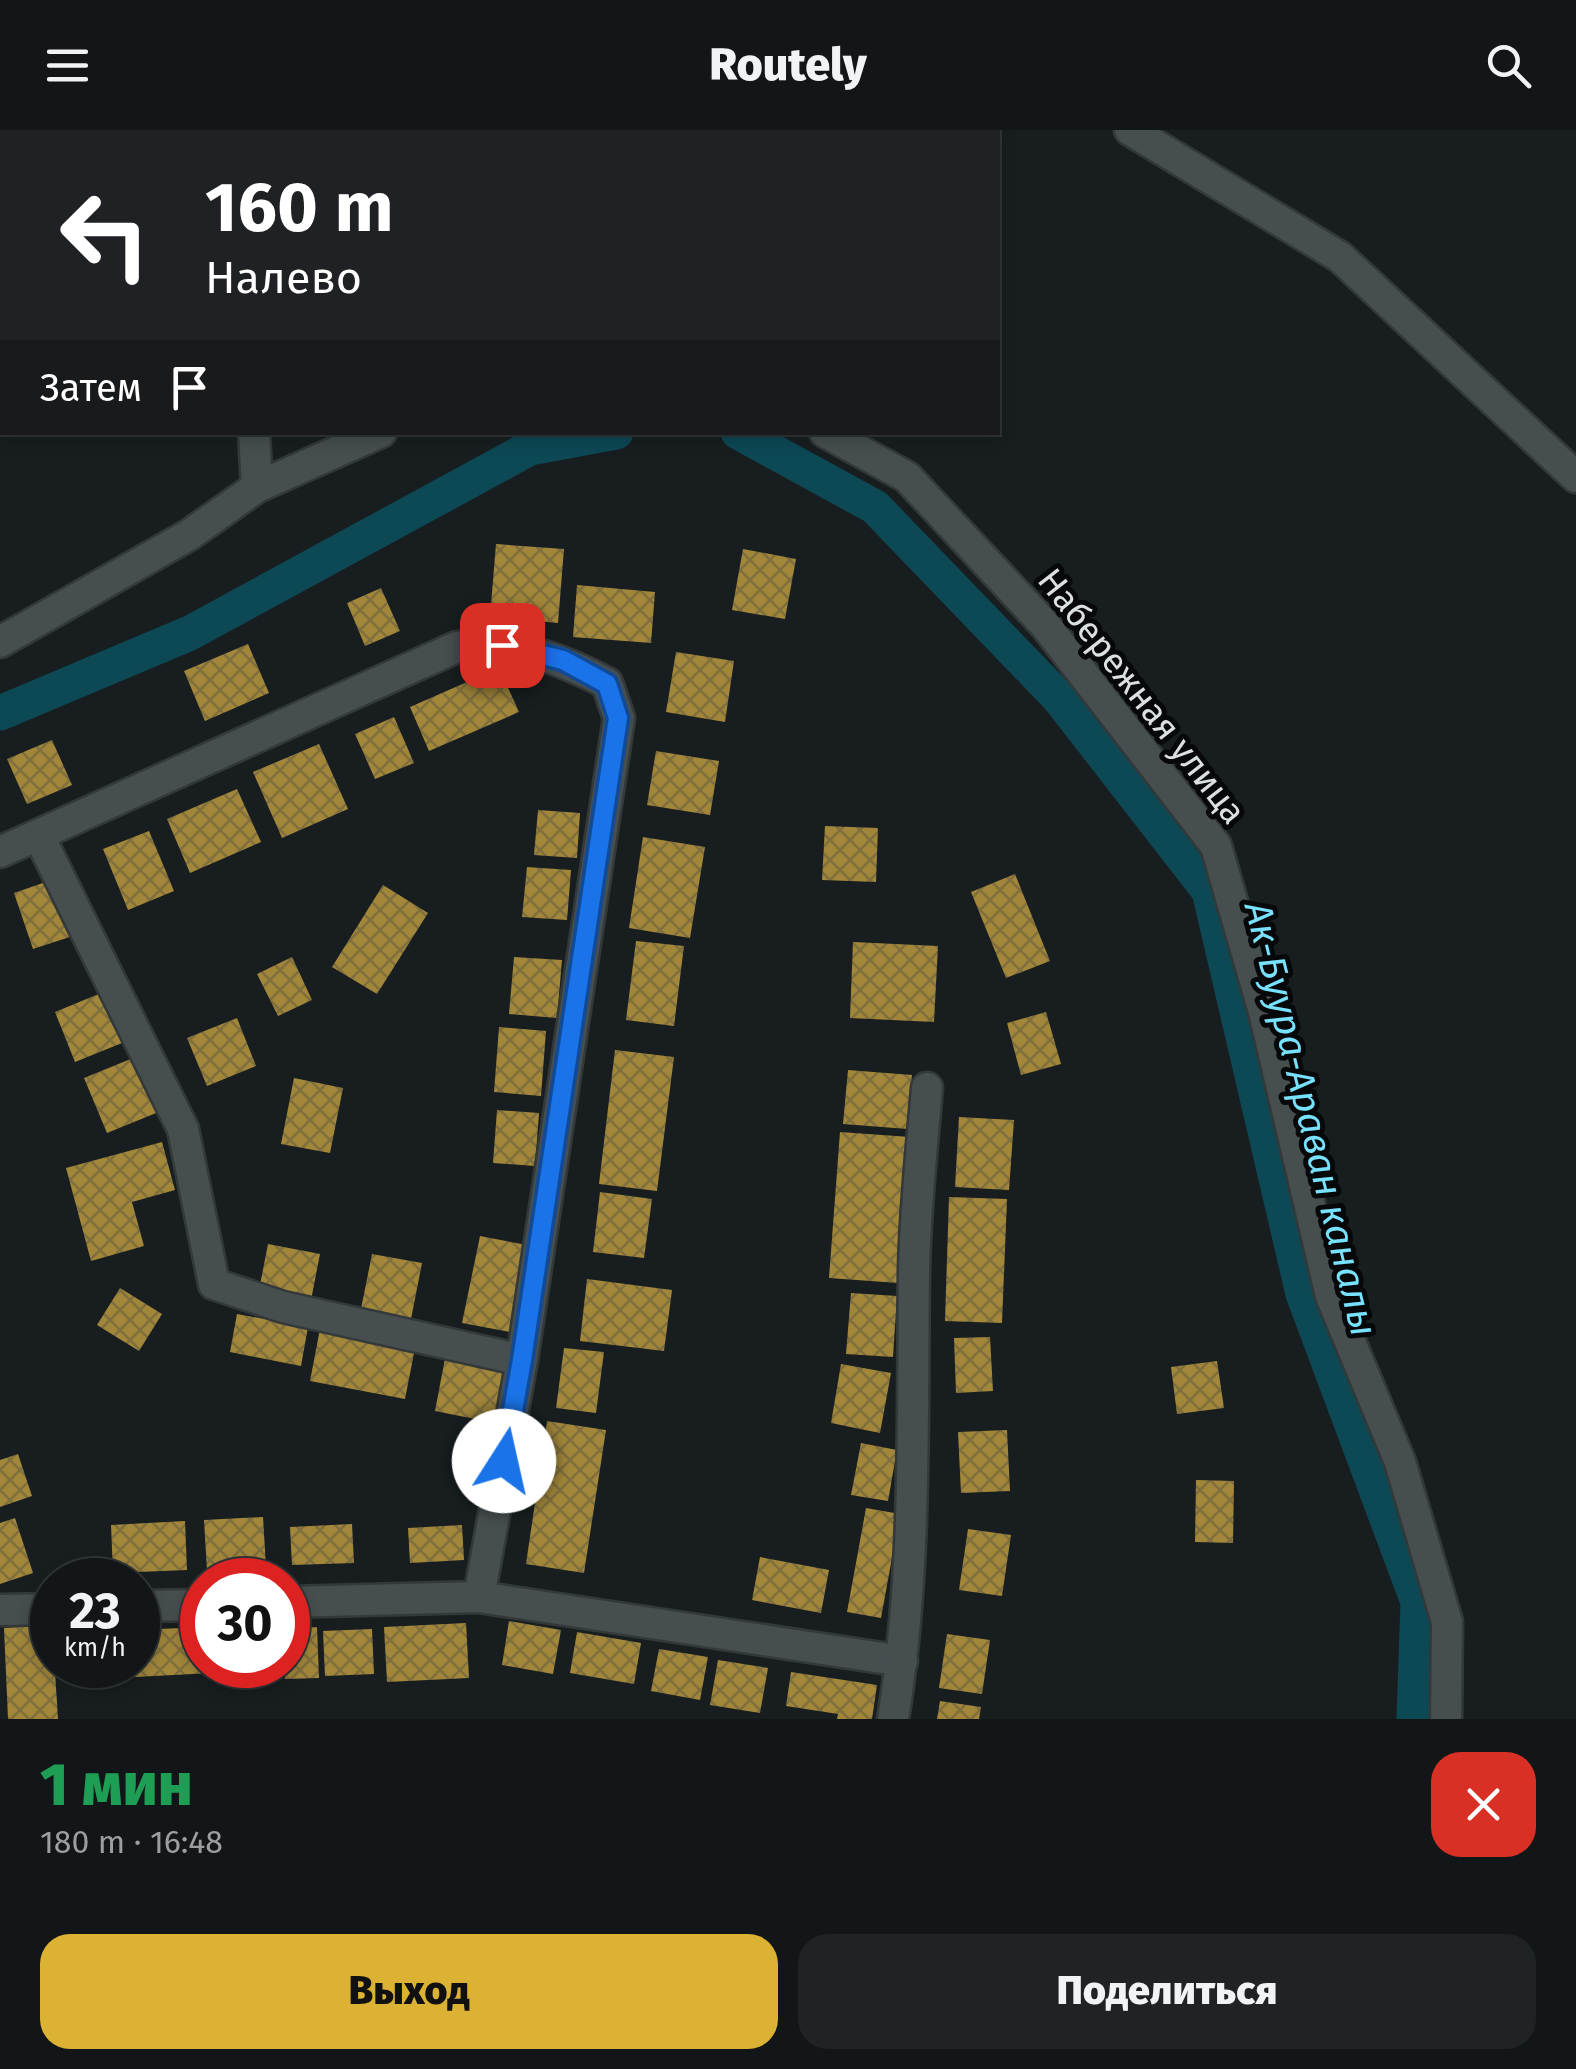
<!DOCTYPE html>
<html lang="ru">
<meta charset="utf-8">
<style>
body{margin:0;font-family:"Fira Sans",sans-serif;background:#1f2325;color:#f1f3f6;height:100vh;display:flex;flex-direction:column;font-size:38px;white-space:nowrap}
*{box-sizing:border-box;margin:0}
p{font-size:32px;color:#9c9fa2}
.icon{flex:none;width:55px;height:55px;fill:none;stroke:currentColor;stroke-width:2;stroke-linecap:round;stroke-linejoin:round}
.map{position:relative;height:1589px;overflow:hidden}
.details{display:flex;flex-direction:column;background:#121618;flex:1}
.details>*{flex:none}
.banner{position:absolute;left:0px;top:0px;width:1000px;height:305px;box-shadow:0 5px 15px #0003,0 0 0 2px #313537;background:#202124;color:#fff;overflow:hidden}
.speed{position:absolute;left:30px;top:1428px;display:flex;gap:20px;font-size:50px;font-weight:700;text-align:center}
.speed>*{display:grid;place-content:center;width:130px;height:130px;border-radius:50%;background:#121618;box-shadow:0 5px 15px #0003,0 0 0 2px #313537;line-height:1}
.speed small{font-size:25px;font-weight:400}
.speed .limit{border:15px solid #d22;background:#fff;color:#111}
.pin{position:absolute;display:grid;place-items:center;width:85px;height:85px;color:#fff;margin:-42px;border-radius:20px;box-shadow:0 5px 15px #0006}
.me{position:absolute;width:110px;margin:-55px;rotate:10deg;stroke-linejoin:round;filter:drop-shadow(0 0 8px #0008)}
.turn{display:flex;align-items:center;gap:35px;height:210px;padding:0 40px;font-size:45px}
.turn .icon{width:130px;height:130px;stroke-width:2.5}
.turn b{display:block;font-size:70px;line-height:85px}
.then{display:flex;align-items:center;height:95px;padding:0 40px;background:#0003;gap:20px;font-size:38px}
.round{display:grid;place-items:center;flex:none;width:105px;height:105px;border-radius:30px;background:#1f2325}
.overview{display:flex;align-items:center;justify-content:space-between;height:170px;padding:0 40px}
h1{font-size:60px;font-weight:800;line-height:75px;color:#1e9e55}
.action{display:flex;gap:20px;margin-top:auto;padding:20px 40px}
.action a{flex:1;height:115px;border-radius:30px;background:#dbb233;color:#111;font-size:40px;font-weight:800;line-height:115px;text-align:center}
.action a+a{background:#1f2325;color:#f1f3f6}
header{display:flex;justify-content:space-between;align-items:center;height:130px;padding:0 40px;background:#121618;font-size:45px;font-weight:800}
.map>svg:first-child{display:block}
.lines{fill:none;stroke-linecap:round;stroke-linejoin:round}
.canal{stroke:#0d4855;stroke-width:35}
.building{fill:url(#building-cross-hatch)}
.minor-casing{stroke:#333839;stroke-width:35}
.minor{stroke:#474e50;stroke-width:30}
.route-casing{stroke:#114b97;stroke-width:25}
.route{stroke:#1a73e8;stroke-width:18}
.labels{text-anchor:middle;stroke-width:10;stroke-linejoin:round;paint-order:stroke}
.street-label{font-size:35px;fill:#dbe0e1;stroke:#060809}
.water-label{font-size:38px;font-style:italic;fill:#78e1fe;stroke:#060809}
</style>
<header><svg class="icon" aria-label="menu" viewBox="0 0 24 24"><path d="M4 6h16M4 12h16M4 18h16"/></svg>Routely<svg class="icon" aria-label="search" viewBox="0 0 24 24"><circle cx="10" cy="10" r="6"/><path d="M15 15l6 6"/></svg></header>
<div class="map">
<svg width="1576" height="1589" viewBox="0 0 1576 1589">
<defs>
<pattern id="building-cross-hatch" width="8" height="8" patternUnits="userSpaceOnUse" patternTransform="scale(2.5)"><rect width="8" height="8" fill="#a2873a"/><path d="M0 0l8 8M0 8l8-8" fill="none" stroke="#806f3e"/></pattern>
</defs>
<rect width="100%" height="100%" fill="#181e20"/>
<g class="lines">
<g class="canal">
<path d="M738,302L875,377L1059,568L1209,761L1303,1164L1418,1472L1414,1589"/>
<path d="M0,583L190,503L530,318L616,302"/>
</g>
</g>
<g class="building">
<path d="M496,414L564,419L558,493L490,487Z"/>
<path d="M743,419L796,429L785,489L732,480Z"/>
<path d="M577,455L655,462L651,513L573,507Z"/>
<path d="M381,458L400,501L365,516L347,473Z"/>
<path d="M248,514L269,563L205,591L184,541Z"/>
<path d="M676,522L734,531L725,592L666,582Z"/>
<path d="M499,538L519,582L429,621L410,577Z"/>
<path d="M394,587L414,633L375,649L355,604Z"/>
<path d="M52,610L72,655L27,674L7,629Z"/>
<path d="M319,614L348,679L282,708L253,642Z"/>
<path d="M656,621L719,631L710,685L647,675Z"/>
<path d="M237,659L261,712L190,743L167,689Z"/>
<path d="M538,680L580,683L577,728L534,725Z"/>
<path d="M825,696L878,698L876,752L822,750Z"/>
<path d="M149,701L174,761L128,780L103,719Z"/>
<path d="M643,707L705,717L690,808L629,798Z"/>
<path d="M527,737L571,740L567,790L522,787Z"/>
<path d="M1015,744L1050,831L1006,848L971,762Z"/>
<path d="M66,745L85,802L33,819L14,763Z"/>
<path d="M383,755L428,783L377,864L332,837Z"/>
<path d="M636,811L684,816L674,896L626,890Z"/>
<path d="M853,812L938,816L934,892L850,888Z"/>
<path d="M292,827L312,870L278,886L257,844Z"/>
<path d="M514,827L562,830L557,888L509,884Z"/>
<path d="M106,861L127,911L75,932L55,882Z"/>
<path d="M1046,882L1061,934L1021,945L1007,893Z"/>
<path d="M237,888L256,936L207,956L187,908Z"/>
<path d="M499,897L546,901L541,966L494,962Z"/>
<path d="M615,920L674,927L657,1061L599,1054Z"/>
<path d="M138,926L161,981L107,1003L84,948Z"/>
<path d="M848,940L912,945L908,999L843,994Z"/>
<path d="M294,948L343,958L330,1023L281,1014Z"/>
<path d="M497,980L539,983L535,1036L493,1033Z"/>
<path d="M959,987L1014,990L1009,1060L955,1057Z"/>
<path d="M840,1002L910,1007L898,1153L829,1148Z"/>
<path d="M162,1012L175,1060L132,1072L144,1116L91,1131L66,1038Z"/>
<path d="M600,1062L652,1069L644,1128L593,1122Z"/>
<path d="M949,1067L1007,1069L1002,1193L945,1191Z"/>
<path d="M480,1106L532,1116L515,1203L462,1193Z"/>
<path d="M268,1114L320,1124L311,1170L259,1160Z"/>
<path d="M372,1124L422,1133L411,1189L361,1179Z"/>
<path d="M587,1149L672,1160L664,1221L580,1211Z"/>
<path d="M120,1158L162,1184L139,1221L97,1195Z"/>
<path d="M851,1163L897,1166L893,1227L846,1224Z"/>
<path d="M237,1184L308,1197L301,1236L230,1222Z"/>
<path d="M320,1199L415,1218L405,1269L310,1251Z"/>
<path d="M990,1207L993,1261L956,1263L954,1208Z"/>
<path d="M447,1218L512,1231L500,1294L435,1281Z"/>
<path d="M564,1218L604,1222L596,1283L556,1278Z"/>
<path d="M1217,1231L1224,1278L1177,1284L1171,1237Z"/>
<path d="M841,1234L891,1243L880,1303L831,1293Z"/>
<path d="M547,1291L606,1300L584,1443L526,1434Z"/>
<path d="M1007,1300L1010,1361L961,1363L958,1302Z"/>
<path d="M861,1313L897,1320L888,1371L851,1365Z"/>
<path d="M18,1324L32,1366L0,1377V1330Z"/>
<path d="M1196,1350L1234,1351L1233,1413L1195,1412Z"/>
<path d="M866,1378L900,1384L881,1488L847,1482Z"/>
<path d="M263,1387L266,1437L207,1440L204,1390Z"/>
<path d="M15,1388L33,1443L0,1454V1393Z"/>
<path d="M185,1391L187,1440L113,1443L111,1395Z"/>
<path d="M352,1394L354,1433L292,1435L290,1397Z"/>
<path d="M462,1395L464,1430L410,1433L408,1398Z"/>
<path d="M968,1399L1011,1405L1002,1466L959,1460Z"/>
<path d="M760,1427L829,1440L821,1483L752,1470Z"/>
<path d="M509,1491L561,1500L553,1544L502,1535Z"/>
<path d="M466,1493L469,1548L387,1552L384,1497Z"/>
<path d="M52,1495L58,1589H8L4,1498Z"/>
<path d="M202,1497V1535H212V1543L135,1547L138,1500Z"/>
<path d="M317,1497L319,1548L285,1549L288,1499Z"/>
<path d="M372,1499L374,1544L325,1546L323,1501Z"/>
<path d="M577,1502L641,1513L634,1554L570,1543Z"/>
<path d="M947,1504L990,1510L982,1564L939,1558Z"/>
<path d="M659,1519L708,1527L700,1570L651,1561Z"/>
<path d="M718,1530L768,1538L760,1583L710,1575Z"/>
<path d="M791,1542L877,1555L872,1589H837L838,1584L786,1576Z"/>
<path d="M940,1571L981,1577L979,1589H937Z"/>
</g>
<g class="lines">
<g class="minor-casing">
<g id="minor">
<path d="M119,0L120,2"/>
<path d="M1130,0L1340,127L1576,347"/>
<path d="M254,302L257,357"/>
<path d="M825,302L907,347L1046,496L1216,716L1264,882L1331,1166L1400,1332L1447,1492L1446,1589"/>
<path d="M0,512L189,405L257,357L381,302"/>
<path d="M39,706L183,999L214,1154L283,1177L522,1230"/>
<path d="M0,722L457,517C521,515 551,524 607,553L619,588L522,1230L479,1467"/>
<path d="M288,1472L479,1467L902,1531"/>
<path d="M138,1476L202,1475"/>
<path d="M0,1480L52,1479"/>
<path d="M893,1589C917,1441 912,1290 914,1140C915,1080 922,1018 927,958"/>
</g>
</g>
<use href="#minor" class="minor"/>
</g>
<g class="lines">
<g class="route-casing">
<path id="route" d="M502,515L563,530L607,554L618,588L522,1230L504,1331"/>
</g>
<use href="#route" class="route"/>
</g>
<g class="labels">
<g class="street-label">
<text transform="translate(1142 566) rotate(52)" y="12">Набережная улица</text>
</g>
<g class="water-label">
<text transform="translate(1311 989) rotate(76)" y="13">Ак-Буура-Араван каналы</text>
</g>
</g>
</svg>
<div class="speed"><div>23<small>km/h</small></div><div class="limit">30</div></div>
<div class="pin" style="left:502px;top:515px;background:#d93025"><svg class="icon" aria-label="arrive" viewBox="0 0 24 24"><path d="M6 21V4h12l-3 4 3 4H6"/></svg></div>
<svg class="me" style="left:504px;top:1331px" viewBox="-20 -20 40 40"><circle r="19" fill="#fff"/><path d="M0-13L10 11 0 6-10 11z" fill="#1a73e8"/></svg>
<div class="banner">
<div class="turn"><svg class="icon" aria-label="left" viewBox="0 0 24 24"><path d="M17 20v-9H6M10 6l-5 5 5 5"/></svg><div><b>160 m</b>Налево</div></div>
<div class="then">Затем<svg class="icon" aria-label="arrive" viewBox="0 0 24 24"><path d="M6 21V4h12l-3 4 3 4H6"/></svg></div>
</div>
</div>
<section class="details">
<div class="overview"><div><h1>1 мин</h1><p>180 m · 16:48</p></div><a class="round" style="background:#d93025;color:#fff"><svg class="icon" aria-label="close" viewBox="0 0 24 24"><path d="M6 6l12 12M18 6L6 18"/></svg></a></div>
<div class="action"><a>Выход</a><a>Поделиться</a></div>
</section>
